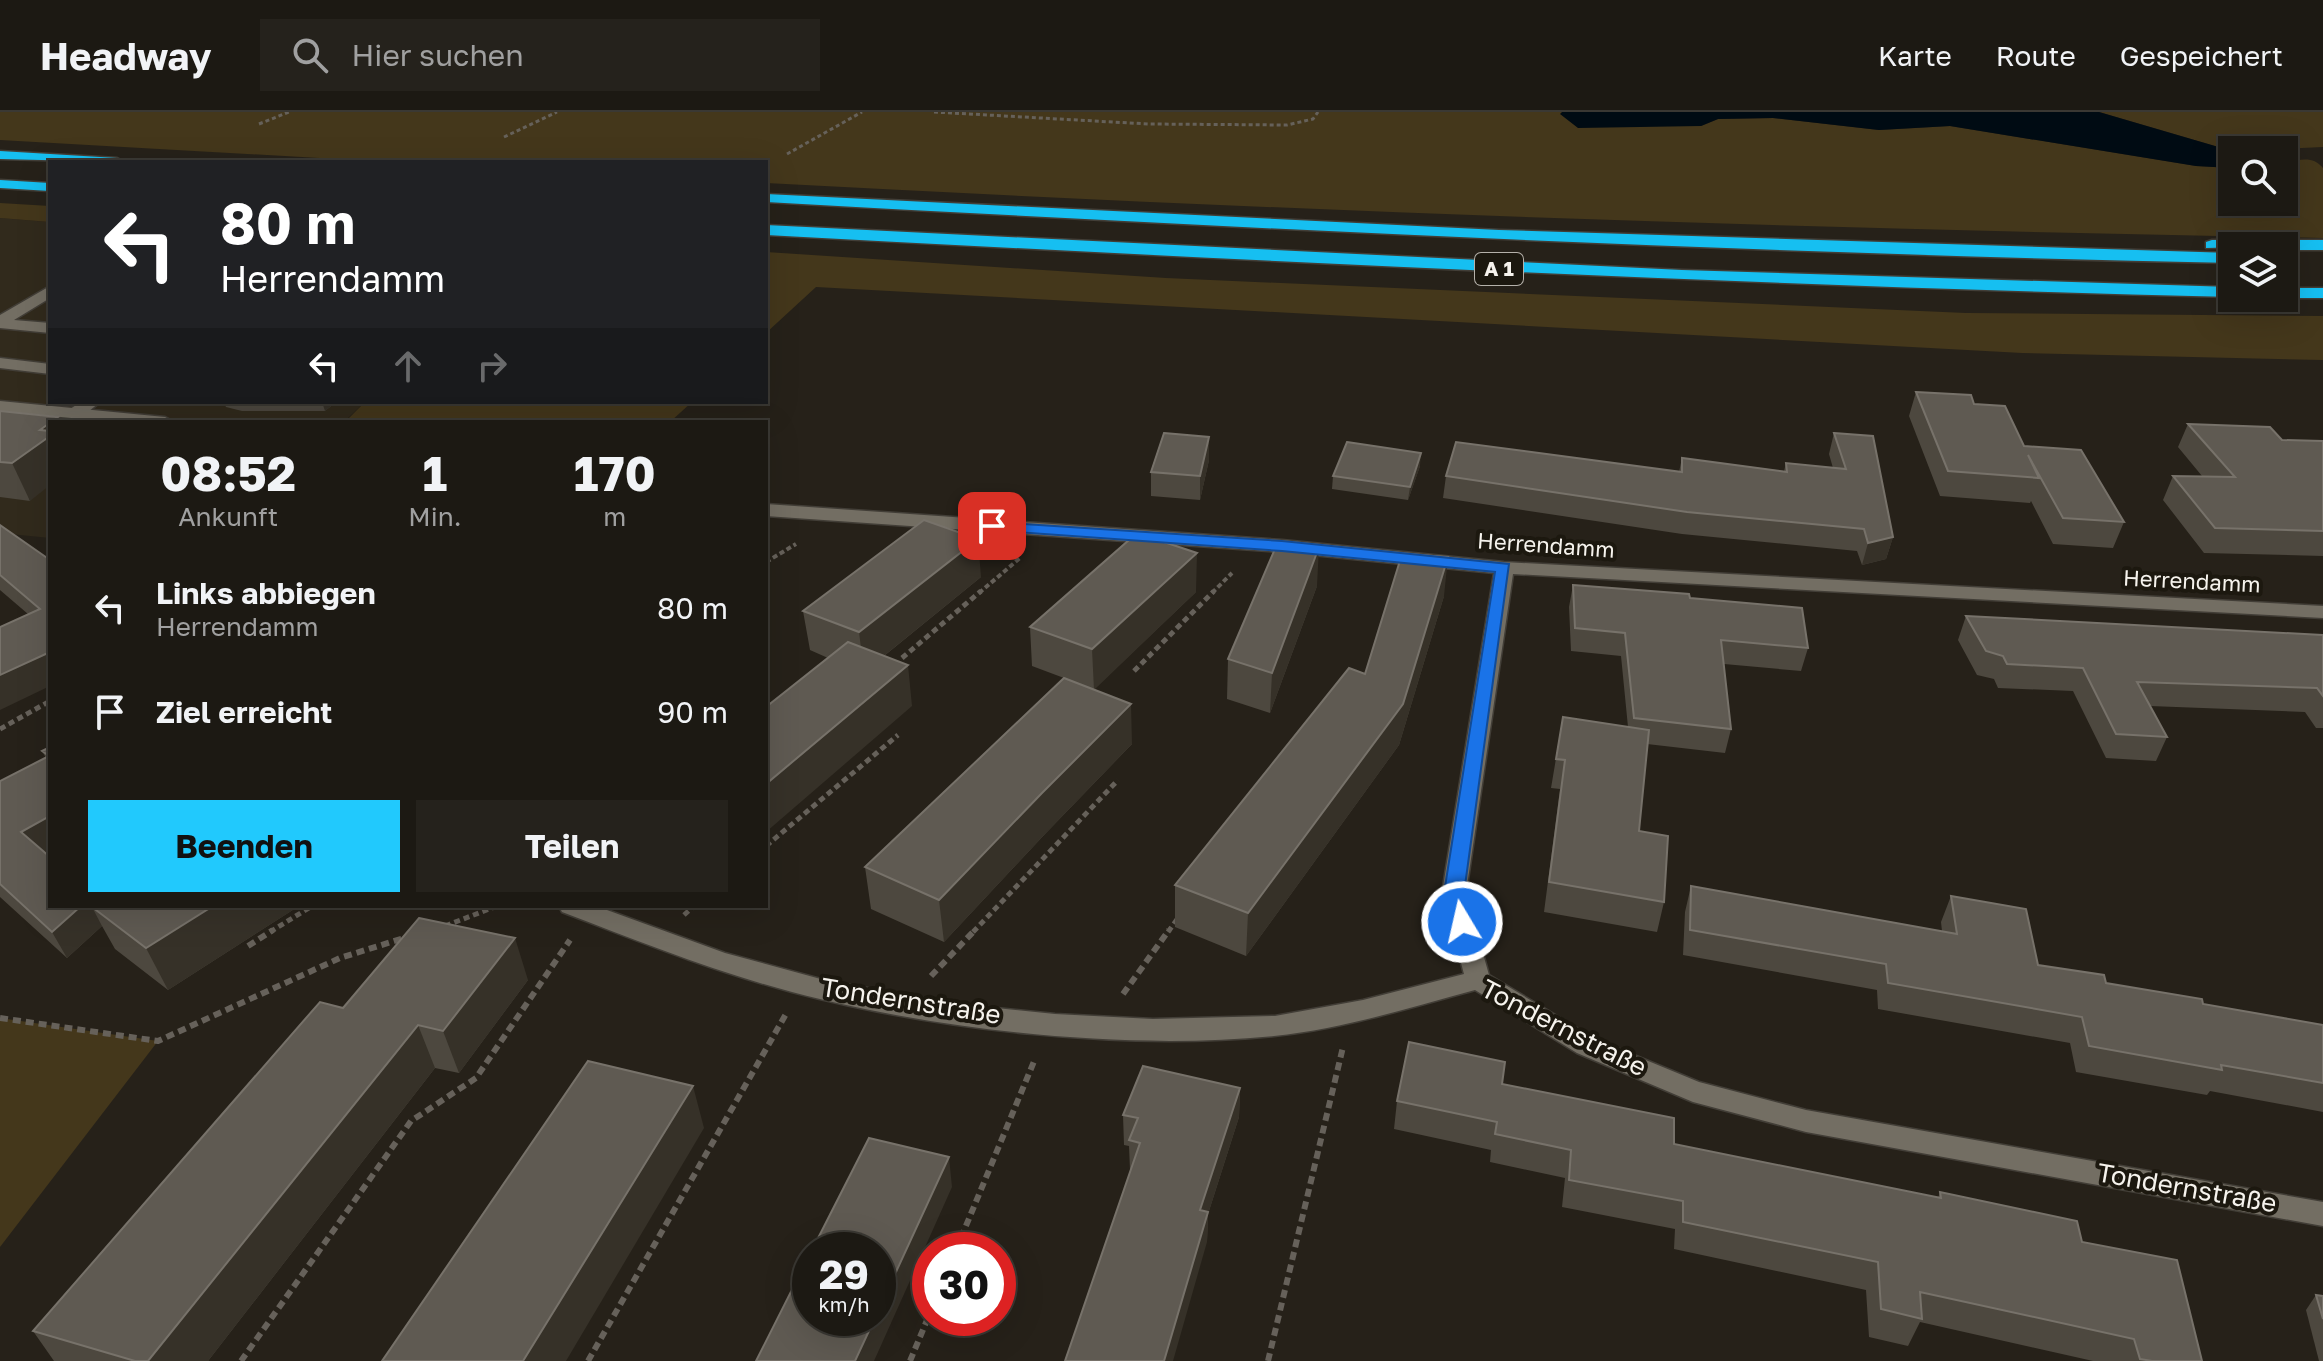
<!DOCTYPE html>
<html lang="de">
<meta charset="utf-8">
<style>
body{margin:0;font-family:"Golos Text",sans-serif;background:#25221c;color:#f1f3f6;height:100vh;display:flex;flex-direction:column;font-size:30px;white-space:nowrap}
*{box-sizing:border-box;margin:0}
p{font-size:26px;color:#a0a0a0}
.icon{flex:none;width:44px;height:44px;fill:none;stroke:currentColor;stroke-width:2;stroke-linecap:round;stroke-linejoin:round}
.map{position:relative;flex:1;overflow:hidden}
.details{position:absolute;left:48px;top:308px;width:720px;height:488px;display:flex;flex-direction:column;background:#1c1913;border-radius:0px;box-shadow:0 8px 32px #0002,0 0 0 2px #3a3833}
.details>*{flex:none}
.guide{position:absolute;left:48px;top:48px;width:720px;height:244px;border-radius:0px;box-shadow:0 8px 32px #0002,0 0 0 2px #3a3833;background:#202124;color:#fff;overflow:hidden}
.fabs{position:absolute;left:2218px;top:24px;display:grid;gap:16px}
.fabs a{display:grid;place-items:center;width:80px;height:80px;border-radius:0px;background:#1c1913;box-shadow:0 8px 32px #0002,0 0 0 2px #3a3833;font-size:40px}
.speed{position:absolute;left:792px;top:1120px;display:flex;gap:16px;font-size:40px;font-weight:700;text-align:center}
.speed>*{display:grid;place-content:center;width:104px;height:104px;border-radius:50%;background:#1c1913;box-shadow:0 8px 32px #0002,0 0 0 2px #3a3833;line-height:1}
.speed small{font-size:20px;font-weight:400}
.speed .limit{border:12px solid #d22;background:#fff;color:#111}
.pin{position:absolute;display:grid;place-items:center;width:68px;height:68px;color:#fff;margin:-34px;border-radius:16px;box-shadow:0 4px 12px #0006}
.me{position:absolute;width:88px;margin:-44px;rotate:351deg;stroke-linejoin:round;filter:drop-shadow(0 0 6px #0008)}
.turn{display:flex;align-items:center;gap:28px;height:168px;padding:0 40px;font-size:36px}
.turn .icon{width:104px;height:104px;stroke-width:2.5}
.turn b{display:block;font-size:56px;line-height:68px}
.lanes{display:flex;align-items:center;height:76px;padding:0 40px;background:#0003;justify-content:center;gap:40px;direction:ltr}
.lanes .off{opacity:.35}
.eta{display:flex;justify-content:space-evenly;align-items:center;height:136px;text-align:center}
.eta b{font-size:48px;font-weight:700;line-height:56px}
.action{display:flex;gap:16px;margin-top:auto;padding:16px 40px}
.action a{flex:1;height:92px;border-radius:0px;background:#21c9fd;color:#111;font-size:32px;font-weight:700;line-height:92px;text-align:center}
.action a+a{background:#25221c;color:#f1f3f6}
ul{padding:0;list-style:none}
li{display:flex;align-items:center;gap:24px;height:104px;padding:0 40px}
li div{flex:1}
li b{display:block;font-size:30px}
li em{font-style:normal}
header{display:flex;align-items:center;gap:48px;box-sizing:border-box;height:112px;padding:0 40px;background:#1c1913;border-bottom:2px solid #3a3833}
header strong{font-size:38px}
nav{display:flex;gap:44px;margin-inline-start:auto;font-size:28px}
.search{width:560px;height:72px;background:#25221c;display:flex;align-items:center;gap:20px;box-sizing:border-box;padding:0 28px;border-radius:0px;color:#a0a0a0;font-size:30px}
.map>svg:first-child{display:block}
.built{fill:#312a1c}
.green{fill:#44371b}
.water{fill:#000b13}
.lines{fill:none;stroke-linecap:round;stroke-linejoin:round}
.service-casing{stroke:#423e37;stroke-width:3}
.minor-casing{stroke:#423e37;stroke-width:3}
.motorway-casing{stroke:#423e37;stroke-width:3}
.path-far3{stroke:#66615a;stroke-width:3;stroke-dasharray:4 3;stroke-linecap:butt}
.path-far2{stroke:#66615a;stroke-width:4;stroke-dasharray:5 3;stroke-linecap:butt}
.path-far1{stroke:#66615a;stroke-width:5;stroke-dasharray:6 4;stroke-linecap:butt}
.path{stroke:#66615a;stroke-width:6;stroke-dasharray:8 5;stroke-linecap:butt}
.service{fill:#736e63;fill-rule:evenodd}
.minor{fill:#736e63;fill-rule:evenodd}
.motorway{fill:#16bff1;fill-rule:evenodd}
.wall{fill:#4d483f}
.shaded-wall{fill:#363128}
.building{fill:#5f5a52;stroke:#77726a;stroke-width:2}
.route{fill:#1a73e8;stroke:#114b97;stroke-width:2}
.labels{text-anchor:middle;stroke-width:8;stroke-linejoin:round;paint-order:stroke}
.shield{fill:#1c180f;stroke:#b5b1aa;stroke-width:2}
.shield-label{font-size:20px;font-weight:bold;fill:#f6f3ed}
.street-label{font-size:22px;fill:#f6f3ed;stroke:#1c180f}
.near-street-label{font-size:26px;fill:#f6f3ed;stroke:#1c180f}
</style>
<header>
<strong>Headway</strong>
<div class="search"><svg class="icon" aria-label="search" viewBox="0 0 24 24"><circle cx="10" cy="10" r="6"/><path d="M15 15l6 6"/></svg>Hier suchen</div>
<nav><a>Karte</a><a>Route</a><a>Gespeichert</a></nav>
</header>
<div class="map">
<svg width="2323" height="1249" viewBox="0 0 2323 1249">
<rect width="100%" height="100%" fill="#262119"/>
<path class="built" d="M0,106L50,110V290H365L348,306L367,310H50V426L0,421Z"/>
<g class="green">
<path d="M0,0H1562L1701,14L1718,7L1773,6L1879,18L1950,14L2196,54L2232,56V90H2284V52C2299,48 2312,43 2323,56V126C1804,117 1285,99 766,71V50H389L0,28Z"/>
<path d="M2099,0H2323V35L2263,38L2240,33L2238,38L2232,39Z"/>
<path d="M0,91L50,94V110L0,106Z"/>
<path d="M766,140L1166,166L1966,201L2323,204V248L2022,241L816,175L766,221Z"/>
<path d="M365,290H692L670,310H367L348,307Z"/>
<path d="M0,906L158,929L0,1135Z"/>
</g>
<path class="water" d="M1562,0H2099L2232,39V56L2196,54L1950,14L1879,18L1773,6L1718,7L1701,14L1578,16L1560,2Z"/>
<g class="lines">
<g class="service-casing">
<g id="service">
<path d="M50,174V186L14,208L50,211V221L0,216V203Z"/>
<path d="M0,246L50,252V262L0,256Z"/>
<path d="M81,290H100L82,305H70V297Z"/>
</g>
</g>
<g class="minor-casing">
<g id="minor">
<path d="M0,289L165,305L174,310H112L0,299Z"/>
<path d="M766,392L1282,428L1504,450L2323,494V506L1513,462L1466,781L1489,863L1595,927L1699,970L1806,998L2323,1090V1114L1806,1020L1693,990L1577,941L1475,878C1409,896 1342,917 1274,924C1123,939 937,918 792,880C713,859 638,829 562,800L559,794H596L725,841L828,869L957,892L1055,902L1153,907L1275,904L1363,888L1464,862L1442,781L1494,461L1282,440L766,404Z"/>
</g>
</g>
<g class="motorway-casing">
<g id="motorway">
<path d="M0,39L117,46L124,50L0,47Z"/>
<path d="M0,68L50,71V79L0,76Z"/>
<path d="M766,82L1499,118L2232,141V151C1743,141 1254,117 766,90Z"/>
<path d="M766,113L1682,158L2232,175V185C1743,173 1255,149 766,123Z"/>
<path d="M2212,128H2323V138H2284V134L2206,136V130Z"/>
<rect x="2284" y="176" width="39" height="10"/>
</g>
</g>
<g class="path-far3">
<path d="M934,0L1148,12L1287,13L1313,7L1318,0"/>
<path d="M259,12L289,0"/>
<path d="M504,25L557,0"/>
<path d="M787,42L862,0"/>
</g>
<g class="path-far2">
<path d="M766,450L796,432"/>
<path d="M979,481L1020,446"/>
<path d="M1212,481L1232,461"/>
</g>
<g class="path-far1">
<path d="M902,546L981,479"/>
<path d="M1134,559L1214,479"/>
<path d="M0,617L50,589"/>
<path d="M766,734L898,623"/>
<path d="M684,803L694,794"/>
<path d="M445,814L497,794"/>
<path d="M270,820L312,794"/>
<path d="M973,820L1118,668"/>
<path d="M1168,820L1178,806"/>
</g>
<g class="path">
<path d="M248,834L273,818"/>
<path d="M931,864L975,818"/>
<path d="M1123,882L1169,818"/>
<path d="M0,906L158,929L340,846L404,826"/>
<path d="M956,1138L1035,947"/>
<path d="M241,1249L411,1009L476,966L570,828"/>
<path d="M588,1249L786,902"/>
<path d="M910,1249L930,1201"/>
<path d="M1268,1249L1343,935"/>
</g>
<use href="#service" class="service"/>
<use href="#minor" class="minor"/>
<use href="#motorway" class="motorway"/>
</g>
<g class="wall">
<path d="M1916,280L1974,292L2024,334L2124,410L2113,436L2053,432L2031,389L2030,391L1940,384L1909,304Z"/>
<path d="M218,290H336L325,299H242L226,295L224,291Z"/>
<path d="M0,299L30,389L0,385Z"/>
<path d="M2188,312L2282,328L2323,329V444L2204,441L2163,388L2173,364H2202L2178,335Z"/>
<path d="M1834,321L1893,425L1886,447L1862,453L1857,439L1682,422L1443,386L1446,364L1679,360L1682,346L1784,359L1786,351L1833,356L1829,342Z"/>
<path d="M1209,348L1200,388L1151,384V360Z"/>
<path d="M1420,354L1408,388L1332,377L1333,364Z"/>
<path d="M0,413L50,448V574L28,502L0,478Z"/>
<path d="M981,465L884,544L912,594L828,546L810,538L803,499Z"/>
<path d="M1573,473L1690,486L1808,536L1801,559L1724,552L1731,617L1725,641L1647,632L1639,719L1664,790L1657,820L1544,800L1560,677L1551,676L1563,605L1628,615L1621,544L1571,539L1569,495Z"/>
<path d="M1317,474L1270,601L1227,587L1228,547Z"/>
<path d="M1196,480L1094,577L1132,632L1045,722L944,830L871,797L865,755L1064,566L1032,554L1030,515Z"/>
<path d="M1444,484L1399,633L1246,844L1175,815V773L1365,562Z"/>
<path d="M1966,504L2323,523V616H2316L2305,600L2150,594L2167,625L2156,649L2106,646L2073,579L1998,576L1994,567L1977,563L1958,528Z"/>
<path d="M50,635L45,740L50,794H299L168,878L115,837L102,814L67,846L0,785V669L46,646L42,639Z"/>
<path d="M1691,774L1942,819L1941,810L1951,784L2038,853L2106,871L2203,892L2323,913V1000L2210,979L2207,983L2076,960L2070,931L1878,897L1877,878L1683,843L1685,800Z"/>
<path d="M528,868L459,961L435,956L208,1249H54L33,1219L343,896Z"/>
<path d="M1502,972L1674,1032L1938,1086L1940,1080L2082,1130L2202,1249H2093L1920,1210L1908,1234L1869,1225L1866,1178L1674,1137L1675,1117L1562,1095L1565,1066L1490,1050L1491,1038L1394,1017L1397,989Z"/>
<path d="M1240,976L1239,1005L1208,1102L1207,1130L1130,1058L1129,1034L1124,1033L1123,1003Z"/>
<path d="M2316,1183L2323,1184V1249H2319L2306,1198Z"/>
</g>
<g class="shaded-wall">
<path d="M322,290H336L325,299Z"/>
<path d="M50,311V373L30,389L12,351L40,318Z"/>
<path d="M1209,325V348L1200,388V364Z"/>
<path d="M1421,341L1420,354L1408,388L1410,375Z"/>
<path d="M1893,425L1886,447L1862,453L1868,431Z"/>
<path d="M978,427L981,465L864,560L859,520Z"/>
<path d="M1319,435L1317,474L1270,601L1272,561Z"/>
<path d="M1197,441L1196,480L1094,578L1092,537Z"/>
<path d="M1448,445L1444,484L1399,633L1246,844L1248,801Z"/>
<path d="M50,540V574L0,598V563Z"/>
<path d="M908,553L912,594L766,720V672Z"/>
<path d="M1131,592L1132,632L1045,722L944,830L939,788L1042,681Z"/>
<path d="M50,704V737L36,745L21,720Z"/>
<path d="M81,794H98L92,795L102,814L67,846L52,820Z"/>
<path d="M213,794H299L168,878L146,836Z"/>
<path d="M515,826L528,868L459,961L443,919Z"/>
<path d="M418,913L435,956L208,1249H148Z"/>
<path d="M693,974L704,1016L566,1249H523Z"/>
<path d="M1240,976L1239,1005L1208,1102L1207,1130L1173,1249H1164L1200,1098Z"/>
<path d="M949,1045L952,1075L874,1249H855L875,1206H878V1199Z"/>
</g>
<g class="building">
<path d="M1916,280L1971,283L1974,292L2005,294L2024,334L2081,338L2124,410L2063,406L2028,343L2039,366L1948,359Z"/>
<path d="M0,299L58,305L40,318L50,319V324L12,351L0,350Z"/>
<path d="M2188,312L2270,315L2282,328L2323,329V419L2215,416L2173,364L2235,365Z"/>
<path d="M1164,321L1209,325L1200,364L1151,360Z"/>
<path d="M1834,321L1873,324L1893,425L1868,431L1864,417L1687,400L1446,364L1456,330L1682,360V346L1787,360L1786,351L1846,357Z"/>
<path d="M1347,330L1421,341L1410,375L1333,364Z"/>
<path d="M924,408L978,427L859,520L803,499Z"/>
<path d="M0,413L50,448V540L0,563V515L40,497L0,463Z"/>
<path d="M1137,421L1197,441L1092,537L1030,515Z"/>
<path d="M1277,432L1319,435L1272,561L1228,547Z"/>
<path d="M1402,442L1448,445L1403,592L1248,801L1175,773L1349,556L1365,562Z"/>
<path d="M1573,473L1689,482L1690,486L1802,496L1808,536L1721,528L1731,617L1634,606L1625,521L1575,516Z"/>
<path d="M1966,504L2323,523V584L2317,576L2137,570L2167,625L2116,622L2083,556L2007,552L2003,544L1986,539Z"/>
<path d="M848,530L908,553L766,672V595Z"/>
<path d="M1064,566L1131,592L1042,681L939,788L865,755Z"/>
<path d="M1563,605L1649,618L1639,719L1668,724L1664,790L1549,770L1565,648L1556,647Z"/>
<path d="M50,635V704L21,720L50,745V794H81L52,820L0,772V669L49,644L42,639Z"/>
<path d="M1691,774L1957,822L1951,784L2026,797L2038,853L2104,863L2106,871L2202,887L2203,892L2323,913V971L2221,953L2222,958L2089,934L2082,905L1888,871L1886,852L1690,818Z"/>
<path d="M94,794H213L146,836L92,795Z"/>
<path d="M419,806L515,826L443,919L418,913L148,1249H135L33,1219L320,890L343,896Z"/>
<path d="M1409,930L1505,950L1502,972L1674,1006V1032L1941,1086L1940,1080L2077,1109L2082,1130L2177,1148L2202,1249H2152L2140,1247L2134,1227L1920,1180L1922,1207L1881,1197L1878,1150L1683,1110V1089L1569,1068L1571,1038L1495,1022L1497,1010L1397,989Z"/>
<path d="M588,949L693,974L523,1249H382Z"/>
<path d="M1143,954L1240,976L1200,1098L1208,1100L1164,1249H1065L1140,1031L1129,1028L1138,1006L1123,1003Z"/>
<path d="M869,1026L949,1045L878,1199V1138H812Z"/>
<path d="M810,1142V1206H875L855,1249H756Z"/>
<path d="M2316,1183L2323,1184V1207Z"/>
</g>
<path class="route" d="M992,410L1282,429L1509,452L1464,781L1472,810L1469,815H1455L1444,781L1495,460L1282,439L987,418L984,414Z"/>
<g class="labels">
<rect class="shield" x="1475" y="141" width="48" height="32" rx="6"/>
<g class="shield-label">
<text x="1499" y="164">A 1</text>
</g>
<g class="street-label">
<text transform="translate(1546 433) rotate(4)" y="8">Herrendamm</text>
<text transform="translate(2192 469) rotate(3)" y="8">Herrendamm</text>
</g>
<g class="near-street-label">
<text transform="translate(911 889) rotate(9)" y="9">Tondernstraße</text>
<text transform="translate(1564 916) rotate(27)" y="9">Tondernstraße</text>
<text transform="translate(2187 1076) rotate(10)" y="9">Tondernstraße</text>
</g>
</g>
</svg>
<div class="fabs">
<a><svg class="icon" aria-label="search" viewBox="0 0 24 24"><circle cx="10" cy="10" r="6"/><path d="M15 15l6 6"/></svg></a>
<a><svg class="icon" aria-label="layers" viewBox="0 0 24 24"><path d="M12 4l9 5-9 5-9-5zM3 14l9 5 9-5"/></svg></a>
</div>
<div class="speed"><div>29<small>km/h</small></div><div class="limit">30</div></div>
<div class="pin" style="left:992px;top:414px;background:#d93025"><svg class="icon" aria-label="arrive" viewBox="0 0 24 24"><path d="M6 21V4h12l-3 4 3 4H6"/></svg></div>
<svg class="me" style="left:1462px;top:810px" viewBox="-20 -20 40 40"><circle r="17" fill="#1a73e8" stroke="#fff" stroke-width="3"/><path d="M0-11L8 9 0 5-8 9z" fill="#fff"/></svg>
<div class="guide">
<div class="turn"><svg class="icon" aria-label="left" viewBox="0 0 24 24"><path d="M17 20v-9H6M10 6l-5 5 5 5"/></svg><div><b>80 m</b>Herrendamm</div></div>
<div class="lanes"><svg class="icon" aria-label="left" viewBox="0 0 24 24"><path d="M17 20v-9H6M10 6l-5 5 5 5"/></svg><svg class="icon off" aria-label="ahead" viewBox="0 0 24 24"><path d="M12 20V5M6 11l6-6 6 6"/></svg><svg class="icon off" aria-label="right" viewBox="0 0 24 24"><path d="M7 20v-9h11M14 6l5 5-5 5"/></svg></div>
</div>
<section class="details">
<div class="eta">
<div><b>08:52</b><p>Ankunft</p></div>
<div><b>1</b><p>Min.</p></div>
<div><b>170</b><p>m</p></div>
</div>
<ul>
<li><svg class="icon" aria-label="left" viewBox="0 0 24 24"><path d="M17 20v-9H6M10 6l-5 5 5 5"/></svg><div><b>Links abbiegen</b><p>Herrendamm</p></div><em>80 m</em></li>
<li><svg class="icon" aria-label="arrive" viewBox="0 0 24 24"><path d="M6 21V4h12l-3 4 3 4H6"/></svg><div><b>Ziel erreicht</b></div><em>90 m</em></li>
</ul>
<div class="action"><a>Beenden</a><a>Teilen</a></div>
</section>
</div>
